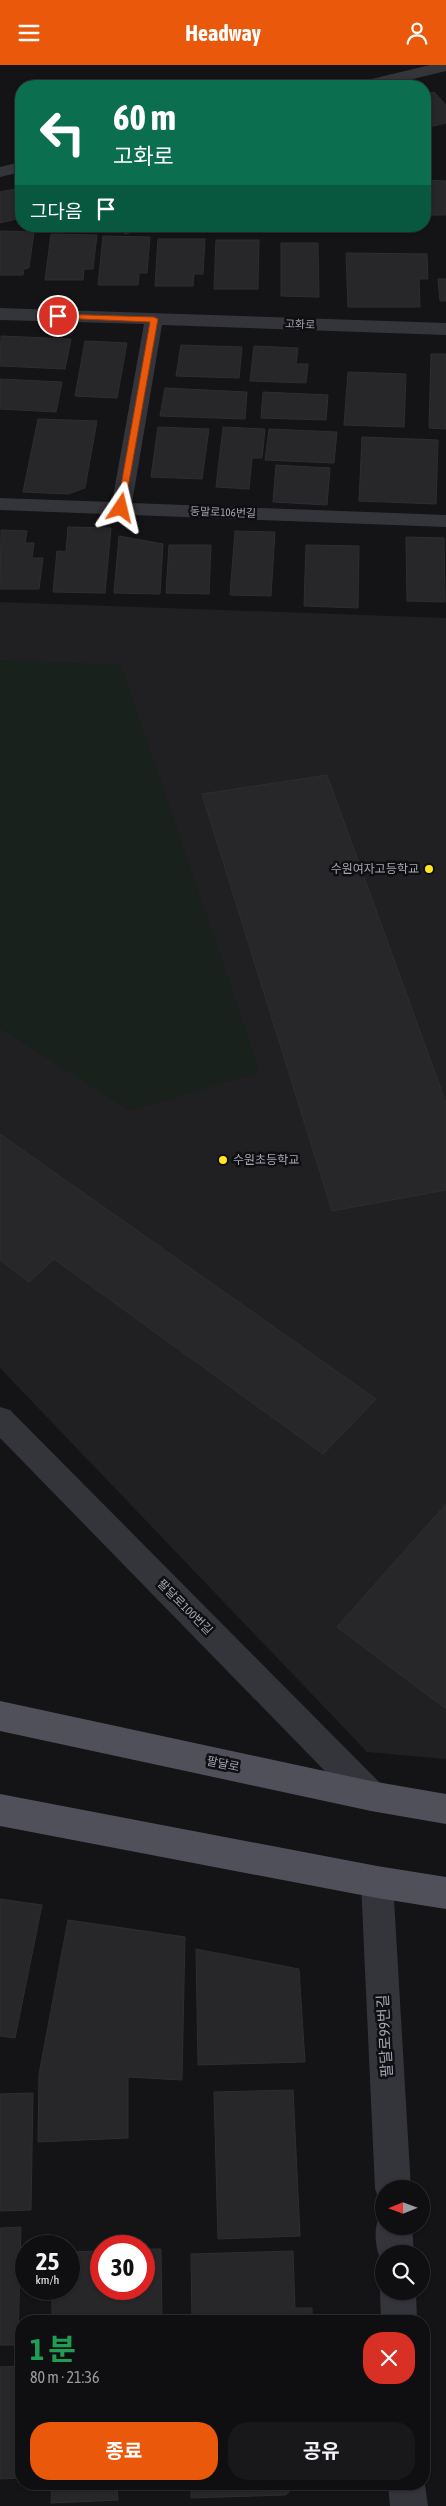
<!DOCTYPE html>
<html lang="ko">
<meta charset="utf-8">
<style>
body{margin:0;font-family:"Asap Condensed","Noto Sans KR",sans-serif;background:#181719;color:#f1f3f6;height:100vh;display:flex;flex-direction:column;font-size:19px;white-space:nowrap}
*{box-sizing:border-box;margin:0}
p{font-size:16px;color:#9b9c9f}
.icon{flex:none;width:28px;height:28px;fill:none;stroke:currentColor;stroke-width:2;stroke-linecap:round;stroke-linejoin:round}
.map{position:relative;flex:1;overflow:hidden}
.details{position:absolute;left:15px;top:2250px;width:415px;height:175px;display:flex;flex-direction:column;background:#0f0e10;border-radius:20px;box-shadow:0 1px 4px #0004,0 0 0 1px #2f2e30}
.details>*{flex:none}
.hud{position:absolute;left:15px;top:15px;width:416px;height:152px;border-radius:20px;box-shadow:0 1px 4px #0004,0 0 0 1px #2f2e30;background:#0b6e4f;color:#fff;overflow:hidden}
.needle{width:32px;rotate:269deg}
.tools{position:absolute;left:375px;top:2115px;display:grid;gap:10px}
.tools a{display:grid;place-items:center;width:55px;height:55px;border-radius:50%;background:#0f0e10;box-shadow:0 1px 4px #0004,0 0 0 1px #2f2e30;font-size:25px}
.speed{position:absolute;left:15px;top:2170px;display:flex;gap:10px;font-size:25px;font-weight:700;text-align:center}
.speed>*{display:grid;place-content:center;width:65px;height:65px;border-radius:50%;background:#0f0e10;box-shadow:0 1px 4px #0004,0 0 0 1px #2f2e30;line-height:1}
.speed small{font-size:12px;font-weight:400}
.speed .limit{border:8px solid #d22;background:#fff;color:#111}
.pin{position:absolute;display:grid;place-items:center;width:42px;height:42px;color:#fff;margin:-21px;border:2px solid #fff;border-radius:50%;box-shadow:0 1px 5px #0007}
.me{position:absolute;width:55px;margin:-28px;rotate:10deg;stroke-linejoin:round;filter:drop-shadow(0 0 4px #0008)}
.turn{display:flex;align-items:center;gap:18px;height:105px;padding:0 15px;font-size:22px}
.turn .icon{width:65px;height:65px;stroke-width:2.5}
.turn b{display:block;font-size:35px;line-height:42px}
.then{display:flex;align-items:center;height:48px;padding:0 15px;background:#0003;gap:10px;font-size:19px}
.round{display:grid;place-items:center;flex:none;width:52px;height:52px;border-radius:20px;background:#181719}
.overview{display:flex;align-items:center;justify-content:space-between;height:85px;padding:0 15px}
h1{font-size:30px;font-weight:700;line-height:38px;color:#1e9e55}
.button{display:flex;gap:10px;margin-top:auto;padding:10px 15px}
.button a{flex:1;height:58px;border-radius:20px;background:#ea580c;color:#fff;font-size:20px;font-weight:700;line-height:58px;text-align:center}
.button a+a{background:#181719;color:#f1f3f6}
header{display:flex;justify-content:space-between;align-items:center;height:65px;padding:0 15px;background:#ea580c;color:#fff;font-size:22px;font-weight:700}
.map>svg:first-child{display:block}
.built{fill:#201f22}
.green{fill:#19211c}
.building{fill:#272629;stroke:#2e2d32}
.lines{fill:none;stroke-linecap:round;stroke-linejoin:round}
.minor{fill:#34343b;fill-rule:evenodd}
.major{fill:#50505a;fill-rule:evenodd}
.route{fill:#ea580c;stroke:#983908}
.poi-dot{fill:#ffe522;stroke:#0f0e10;stroke-width:2}
.labels{text-anchor:middle;stroke-width:5;stroke-linejoin:round;paint-order:stroke}
.far-street-label{font-size:11px;fill:#a4a5b7;stroke:#0f0e10}
.poi-label{font-size:12px;fill:#a4a5b7;stroke:#0f0e10;text-anchor:end}
.street-label{font-size:12px;fill:#a4a5b7;stroke:#0f0e10}
.near-street-label{font-size:15px;fill:#a4a5b7;stroke:#0f0e10}
</style>
<header><svg class="icon" aria-label="menu" viewBox="0 0 24 24"><path d="M4 6h16M4 12h16M4 18h16"/></svg>Headway<svg class="icon" aria-label="person" viewBox="0 0 24 24"><circle cx="12" cy="8" r="4"/><path d="M4 21q1-7 8-7t8 7"/></svg></header>
<div class="map">
<svg width="446" height="2441" viewBox="0 0 446 2441">
<rect width="100%" height="100%" fill="#141315"/>
<path class="built" d="M0,537L446,553V1694L367,1687L0,1303Z"/>
<path class="green" d="M0,595L121,600L260,1007L130,1046L0,963Z"/>
<g class="building">
<path d="M434,27L446,40V58L425,63V29Z"/>
<path d="M425,115L446,116V150H425Z"/>
<path d="M21,123V153L0,158V127Z"/>
<path d="M119,161H156L125,169Z"/>
<path d="M0,166L34,167L29,203L24,204L23,210H0Z"/>
<path d="M51,169L97,170L93,204H84L83,215H45Z"/>
<path d="M103,171L150,172L147,208H139L138,220H98Z"/>
<path d="M158,174H205L203,209H194L193,221H155Z"/>
<path d="M216,175H259L258,224H214Z"/>
<path d="M281,178H318L319,232L281,231Z"/>
<path d="M346,188L427,189L428,214H419L420,242H348Z"/>
<path d="M438,214H446V236H440Z"/>
<path d="M1,271L71,274L65,304L0,301Z"/>
<path d="M85,276L127,278L117,333L75,331Z"/>
<path d="M181,280L242,282L239,313L176,311Z"/>
<path d="M254,281L298,283L296,299H308L306,318L250,316Z"/>
<path d="M431,289H446V364L429,363Z"/>
<path d="M348,307L406,309L404,362L344,360Z"/>
<path d="M0,314L62,317L56,347L0,344Z"/>
<path d="M165,323L247,327L245,354L160,351Z"/>
<path d="M263,327L328,330L326,355L261,353Z"/>
<path d="M38,354L97,356L85,423L68,429L23,427Z"/>
<path d="M158,362L209,364L202,414L151,412Z"/>
<path d="M223,362L265,364L262,393H252L249,424L216,422Z"/>
<path d="M269,364L337,367L334,398L265,395Z"/>
<path d="M362,372L438,375L436,439L359,436Z"/>
<path d="M276,400L330,403L327,440L273,437Z"/>
<path d="M68,462L111,463L105,528L53,527L57,486L66,487Z"/>
<path d="M1,465L27,466L25,478H34L32,493H43L39,524H0Z"/>
<path d="M235,466L275,467L271,531L230,530Z"/>
<path d="M119,471L163,479L160,529L114,528Z"/>
<path d="M406,472L444,473L445,537L407,536Z"/>
<path d="M169,480H211L209,529L166,528Z"/>
<path d="M306,480L359,481L358,543L304,541Z"/>
<path d="M327,710L446,1038V1125L332,1146L202,729Z"/>
<path d="M0,1069L376,1334L323,1389L54,1194L29,1217L0,1195Z"/>
<path d="M446,1439V1644L337,1562Z"/>
<path d="M0,1834L42,1840L15,1973L0,1971Z"/>
<path d="M68,1855L185,1872L182,2015L128,2012V2073L38,2077L39,2009Z"/>
<path d="M196,1884L299,1904L305,1997L198,2000Z"/>
<path d="M293,2025L300,2171L218,2174L214,2027Z"/>
<path d="M33,2028L31,2145L0,2146V2029Z"/>
<path d="M21,2162L18,2280H0V2163Z"/>
<path d="M144,2184H161L162,2256H52V2224H69V2187L101,2186V2224H144Z"/>
<path d="M293,2186L295,2243H312V2256H192L191,2189Z"/>
<path d="M21,2301V2413L0,2414V2302Z"/>
<path d="M52,2419H117L118,2435L51,2438Z"/>
<path d="M191,2419H296L286,2430L191,2433Z"/>
</g>
<g class="lines">
<g class="minor">
<path d="M430,0H446V6L384,21H357L359,17Z"/>
<path d="M21,97V107L0,112V102Z"/>
<path d="M0,243L446,258V270L162,260L132,438L446,450V462L0,445V433L112,437L144,259L0,255Z"/>
<path d="M0,1342L10,1345L382,1720L387,1731L382,1742L371,1746L360,1742L0,1373Z"/>
<path d="M377,1801L389,1806L393,1817L411,2124H384V2138L380,2137L375,2124L361,1817L365,1806Z"/>
<path d="M384,2147V2161H412L414,2189H384V2202C376,2189 370,2158 384,2147Z"/>
<path d="M384,2216V2226H416L417,2256H381L380,2226Z"/>
<path d="M424,2413L428,2441H390L388,2419H424Z"/>
</g>
<g class="major">
<path d="M0,1636L371,1716L446,1729V1759L371,1746L0,1666Z"/>
<path d="M0,1729L377,1801L446,1812V1844L377,1833L0,1761Z"/>
</g>
</g>
<path class="route" d="M55,249L154,252L158,254L124,445L117,443L150,257L58,253H55Z"/>
<g class="poi-dot">
<circle cx="429" cy="804" r="5"/>
<circle cx="223" cy="1095" r="5"/>
</g>
<g class="labels">
<g class="far-street-label">
<text transform="translate(300 259) rotate(2)" y="4">고화로</text>
<text transform="translate(223 447) rotate(2)" y="4">동말로106번길</text>
</g>
<g class="poi-label">
<text x="419" y="808">수원여자고등학교</text>
<text x="233" y="1099" text-anchor="start">수원초등학교</text>
</g>
<g class="street-label">
<text transform="translate(185 1542) rotate(45)" y="4">팔달로100번길</text>
<text transform="translate(223 1699) rotate(12)" y="4">팔달로</text>
</g>
<g class="near-street-label">
<text transform="translate(385 1971) rotate(-93)" y="5">팔달로99번길</text>
</g>
</g>
</svg>
<div class="tools">
<a><svg class="needle" viewBox="-14 -14 28 28"><path d="M0-13l5 13h-10z" fill="#e53935"/><path d="M0 13l5-13h-10z" fill="#9b9c9f"/></svg></a>
<a><svg class="icon" aria-label="search" viewBox="0 0 24 24"><circle cx="10" cy="10" r="6"/><path d="M15 15l6 6"/></svg></a>
</div>
<div class="speed"><div>25<small>km/h</small></div><div class="limit">30</div></div>
<div class="pin" style="left:58px;top:251px;background:#d93025"><svg class="icon" aria-label="arrive" viewBox="0 0 24 24"><path d="M6 21V4h12l-3 4 3 4H6"/></svg></div>
<svg class="me" style="left:121px;top:443px" viewBox="-20 -20 40 40"><path d="M0-17L14 15 0 8-14 15z" fill="#ea580c" stroke="#fff" stroke-width="4"/></svg>
<div class="hud">
<div class="turn"><svg class="icon" aria-label="left" viewBox="0 0 24 24"><path d="M17 20v-9H6M10 6l-5 5 5 5"/></svg><div><b>60 m</b>고화로</div></div>
<div class="then">그다음<svg class="icon" aria-label="arrive" viewBox="0 0 24 24"><path d="M6 21V4h12l-3 4 3 4H6"/></svg></div>
</div>
<section class="details">
<div class="overview"><div><h1>1 분</h1><p>80 m · 21:36</p></div><a class="round" style="background:#d93025;color:#fff"><svg class="icon" aria-label="close" viewBox="0 0 24 24"><path d="M6 6l12 12M18 6L6 18"/></svg></a></div>
<div class="button"><a>종료</a><a>공유</a></div>
</section>
</div>
